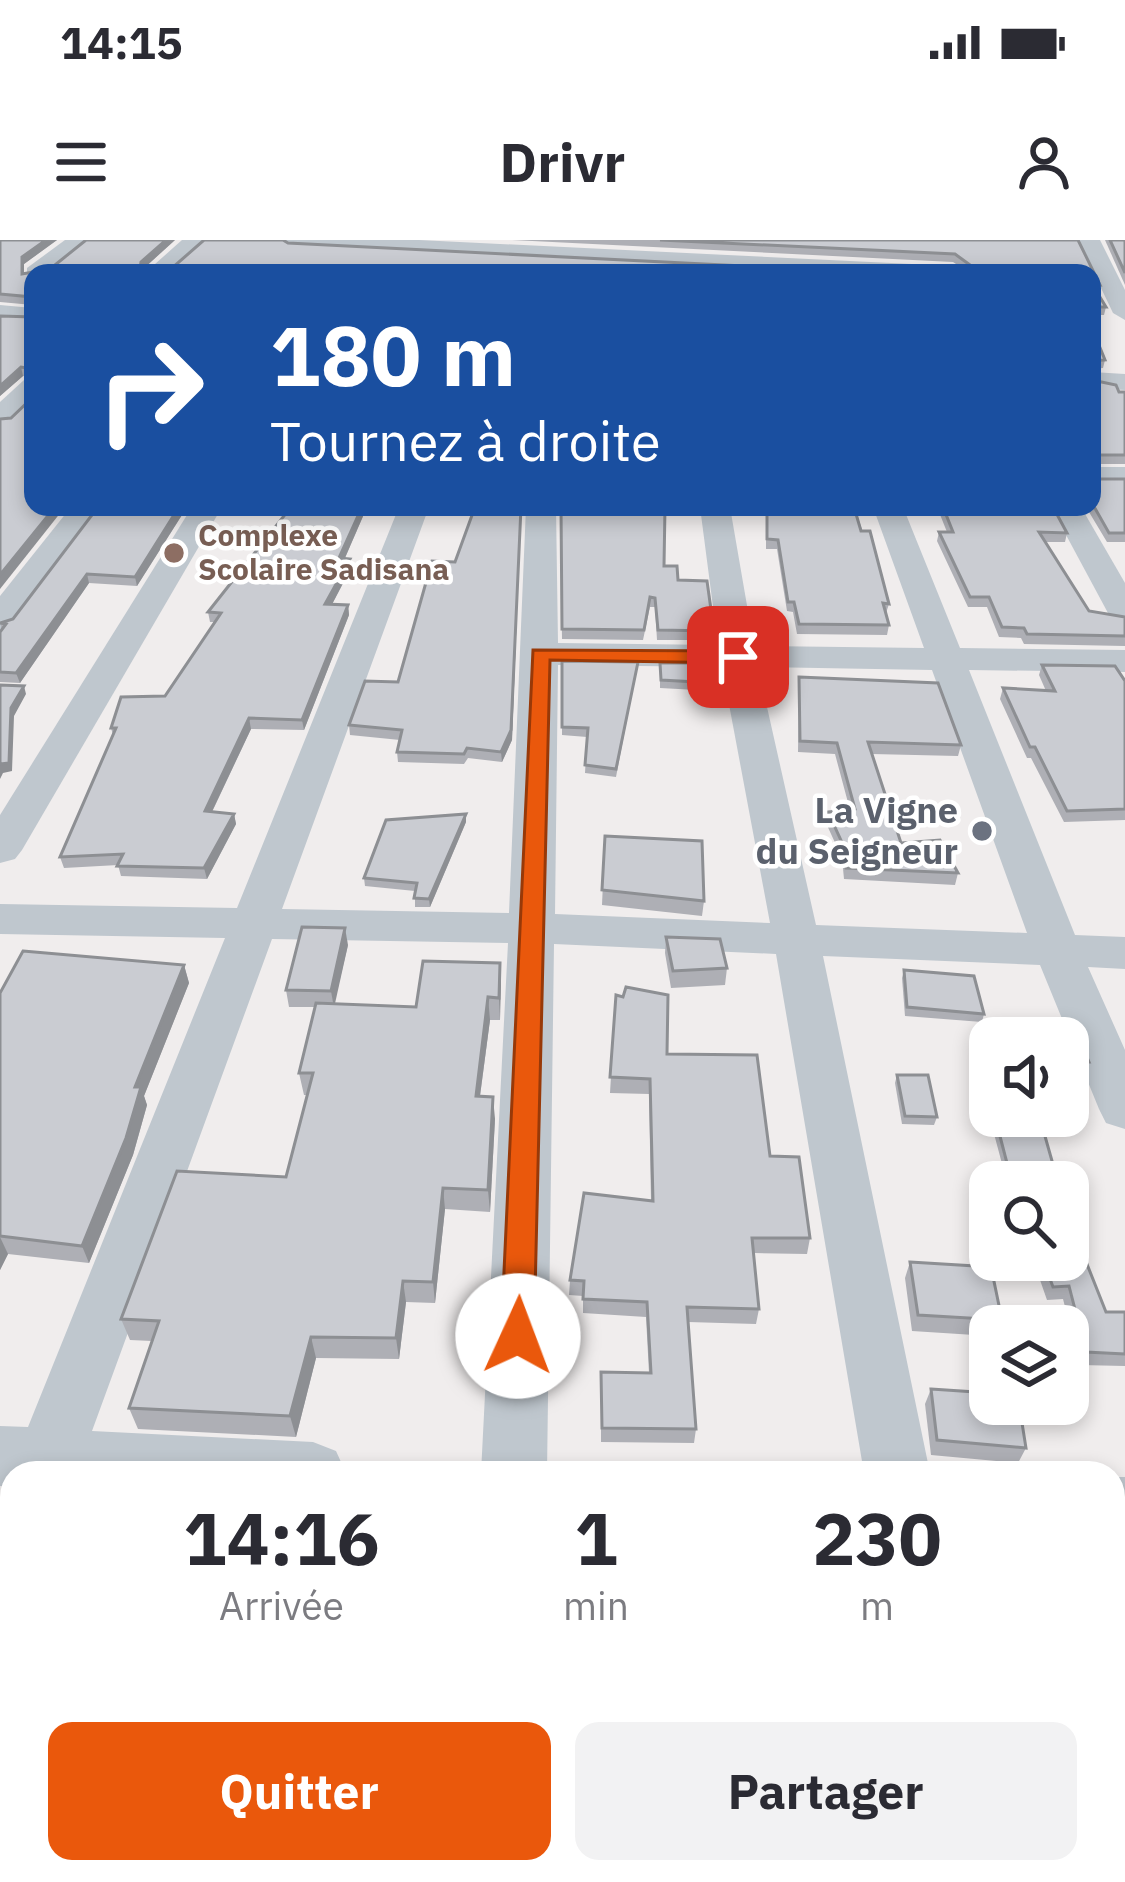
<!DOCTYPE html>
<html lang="fr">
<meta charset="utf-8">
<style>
body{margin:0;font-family:"IBM Plex Sans",sans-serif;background:#f2f2f3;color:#2b2b33;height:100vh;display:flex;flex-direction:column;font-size:45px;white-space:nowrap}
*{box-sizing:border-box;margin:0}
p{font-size:39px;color:#7c7c81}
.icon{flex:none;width:66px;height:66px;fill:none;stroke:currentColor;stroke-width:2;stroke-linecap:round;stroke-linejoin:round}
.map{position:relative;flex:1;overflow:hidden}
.details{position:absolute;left:0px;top:1221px;width:1125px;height:423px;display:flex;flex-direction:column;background:#fff;border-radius:36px 36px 0 0;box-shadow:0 6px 18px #0003}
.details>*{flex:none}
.top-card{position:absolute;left:24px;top:24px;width:1077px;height:252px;border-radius:24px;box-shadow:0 6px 18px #0003;background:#1a4fa0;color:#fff;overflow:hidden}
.controls{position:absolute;left:969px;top:777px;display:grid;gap:24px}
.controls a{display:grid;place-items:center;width:120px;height:120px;border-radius:24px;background:#fff;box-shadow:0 6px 18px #0003;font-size:60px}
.pin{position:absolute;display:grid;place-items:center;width:102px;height:102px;color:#fff;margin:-51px;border-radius:24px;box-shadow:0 6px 18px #0006}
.me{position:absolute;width:132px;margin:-66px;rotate:2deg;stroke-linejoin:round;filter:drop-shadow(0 0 9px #0008)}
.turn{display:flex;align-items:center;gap:42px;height:252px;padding:0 48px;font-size:54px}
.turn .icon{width:156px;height:156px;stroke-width:2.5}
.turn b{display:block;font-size:84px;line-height:102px}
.eta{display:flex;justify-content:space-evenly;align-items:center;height:204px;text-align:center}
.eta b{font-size:72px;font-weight:700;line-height:84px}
.cta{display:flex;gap:24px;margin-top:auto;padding:24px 48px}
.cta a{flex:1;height:138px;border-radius:24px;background:#ea580c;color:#fff;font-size:48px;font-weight:700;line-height:138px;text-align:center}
.cta a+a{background:#f2f2f3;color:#2b2b33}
.status{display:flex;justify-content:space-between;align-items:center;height:84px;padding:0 60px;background:#fff;direction:ltr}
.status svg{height:33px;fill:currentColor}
header{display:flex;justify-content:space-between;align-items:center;height:156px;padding:0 48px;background:#fff;font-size:54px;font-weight:700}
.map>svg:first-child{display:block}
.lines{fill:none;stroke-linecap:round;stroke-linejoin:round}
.minor{fill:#bfc7ce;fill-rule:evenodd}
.wall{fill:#aeafb5}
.shaded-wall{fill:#8d8f93}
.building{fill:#caccd2;stroke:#8d8f93;stroke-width:3}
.route{fill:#ea580c;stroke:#983908;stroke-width:3}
.education-dot{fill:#8d6e63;stroke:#fff;stroke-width:4.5}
.worship-dot{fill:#6b7280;stroke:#fff;stroke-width:4.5}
.labels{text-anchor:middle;stroke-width:9;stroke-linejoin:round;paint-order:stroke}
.far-education-label{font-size:30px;font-weight:bold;fill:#785e54;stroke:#fff;text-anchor:start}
.worship-label{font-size:36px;font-weight:bold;fill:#5b616d;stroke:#fff;text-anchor:end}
</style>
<div class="status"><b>14:15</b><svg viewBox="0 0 49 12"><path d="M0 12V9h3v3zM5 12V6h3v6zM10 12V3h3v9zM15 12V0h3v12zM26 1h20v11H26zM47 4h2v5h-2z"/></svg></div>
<header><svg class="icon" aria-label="menu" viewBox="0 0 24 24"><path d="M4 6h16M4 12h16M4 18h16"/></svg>Drivr<svg class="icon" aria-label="person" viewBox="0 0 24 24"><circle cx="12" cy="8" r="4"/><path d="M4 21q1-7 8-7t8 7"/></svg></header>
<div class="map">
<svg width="1125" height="1642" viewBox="0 0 1125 1642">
<rect width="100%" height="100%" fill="#f0eded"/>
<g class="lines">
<g class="minor">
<path d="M65,0H89L49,33L27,38V28Z"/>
<path d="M182,0H206L169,33H145Z"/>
<path d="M280,0H419L953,26L964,33H821L291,6Z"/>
<path d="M1078,0H1100L1125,50V80L1113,73Z"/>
<path d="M0,65L33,68V82L0,79Z"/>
<path d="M1092,132L1125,134V150L1092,148Z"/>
<path d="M33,138V161L10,183L0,185V162L24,140Z"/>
<rect x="1092" y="227" width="33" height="18"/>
<path d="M71,267H102L12,386L0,389V356Z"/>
<path d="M192,267H222L22,610L15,619L0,623V575Z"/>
<path d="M399,267H429L282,669L509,673L526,267H556L558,403L718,405L700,267H730L754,406L924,408L873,267H903L960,408L1125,410V432L969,430L1075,695L1125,697V729L1088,727L1125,810V889L1106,883L1099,869L1040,725L823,716L930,1233H864L776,714L554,704L547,1233H481L508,703L272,699L92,1191L313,1202L336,1211L346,1233H12V1247L0,1246V1186L28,1187L225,698L0,694V664L237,668ZM558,425L722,427L770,683L555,674ZM758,427L932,430L1027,693L816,685Z"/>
<path d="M1051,267H1081L1125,343V383L1113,380L1108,373Z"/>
<rect x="1113" y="1237" width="12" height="64"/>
<path d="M12,1273V1364L0,1369V1278Z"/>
<path d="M471,1632H551L550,1642H470Z"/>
<path d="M930,1632H1010L1012,1642H932Z"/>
</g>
</g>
<g class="wall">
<path d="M0,0H57L24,24V34L175,0L143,29H171L288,3L822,30H965L953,22L512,0H1078L1100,45L1098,52L1106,67L1104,75H1092V33H33V65L0,62Z"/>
<path d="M1105,0H1125V45Z"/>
<path d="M0,76L33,77V137L23,136L0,156Z"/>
<path d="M1092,88L1105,120L1103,128L1092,129Z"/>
<path d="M1092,140L1119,152H1125V224H1092Z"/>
<path d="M1092,239H1125V302H1107L1086,267H1092Z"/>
<path d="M98,267H187L137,346L89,343L20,443L0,442V392L2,390L0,383L13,379Z"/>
<path d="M277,267H367L345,318L351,328L332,364L348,365L349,375L304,490L251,489L212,572L234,574L236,584L207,639L121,636L118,625L64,628L60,617L113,495L111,488L165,456L215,382H210L208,372L286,274L278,273Z"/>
<path d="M521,267L512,500L502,522L468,518L464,524L398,522L397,512L400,500L350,495L349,485L398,442L455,322Z"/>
<path d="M560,267L664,326L678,340L714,391L713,400H657L655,367H650L643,400L562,399Z"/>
<path d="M766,267H854L889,364L886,373L889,385L887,395L797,394L793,372L787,371L777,309H766Z"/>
<path d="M937,267H1053L1067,293L1065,302H1045L1089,371L1125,377V406L1024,404L1021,398L999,397L987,367H968L937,301L939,292H947Z"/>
<path d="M562,421L638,422L616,537L585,533L587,497L562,495Z"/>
<path d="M660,423H717L715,451L660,448Z"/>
<path d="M1042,425L1125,441V580L1064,582L1031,518H1027L1000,459L1003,448L1046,451L1039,435Z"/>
<path d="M799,437L961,505L958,516L872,514L901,603L958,633L955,645L844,639L842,618L826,583L828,572L850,570L835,514L798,512Z"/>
<path d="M466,574V582L430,667H415V651L365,646L364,638Z"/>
<path d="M605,596L704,661L702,676L602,665Z"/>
<path d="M666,697L727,728L725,745L671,748L665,713Z"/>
<path d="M348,705L334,764L416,767L500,723V780H490L480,856L495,879L490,972L445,969L435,1063L406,1062L399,1119L316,1118L296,1197L138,1189L129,1168L152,1101L130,1100L121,1079L286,937L307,855H304L299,833L315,767H289L286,750Z"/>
<path d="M184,725L189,743L144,856L147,865L133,915L89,1023L8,1014L0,1030V753Z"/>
<path d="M904,730L984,774L982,782L905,776L902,738Z"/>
<path d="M616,755L667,814L770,916L810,998L807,1014L754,1013L759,1069L756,1084L688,1082L696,1189L694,1203L601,1202V1132L649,1133L646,1077L583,1073V1056L569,1055L570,1040L651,961L649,854L610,853Z"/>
<path d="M997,788L1075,790L1089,822L1082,839H1068V798H994Z"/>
<path d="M897,835L937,877L934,885L902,884L895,843Z"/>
<path d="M996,881L1054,928L1050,937L1005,935L993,890Z"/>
<path d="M1033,1020H1068L1106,1072H1125V1126L1080,1125L1063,1059L1047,1060Z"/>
<path d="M910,1022L1002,1080L999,1086H990V1096L912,1091L905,1038Z"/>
<path d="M931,1149L1026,1208L1018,1223L931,1215L925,1164Z"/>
<path d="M240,1632H282L242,1635Z"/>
<path d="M790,1632H844V1640L843,1642H790Z"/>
<path d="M1019,1632H1110L1113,1642H1021Z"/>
</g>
<g class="shaded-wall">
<path d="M46,0H57L24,24V42L22,17Z"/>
<path d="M166,0H175L142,30L140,29L141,22Z"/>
<path d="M21,127L23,136L0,156V146Z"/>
<path d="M55,267H65L0,349V335Z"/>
<path d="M179,267H187L137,346L135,337Z"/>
<path d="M362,267H367L341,327L339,318Z"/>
<path d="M521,267L512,500L502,522L501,512Z"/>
<path d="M350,319L351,328L327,374L325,364Z"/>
<path d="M87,334L89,343L20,443L16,433Z"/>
<path d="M348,365L349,375L304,490L302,480Z"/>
<path d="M24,446L26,454L14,476L12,531L3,533L0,539V524L11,468Z"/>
<path d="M249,478L251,489L207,582L205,571Z"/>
<path d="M234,574L236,584L207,639L204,628Z"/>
<path d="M466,574V582L430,667L429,659Z"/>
<path d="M345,688L348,705L334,768L331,751Z"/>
<path d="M500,723L501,745L500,780L499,758Z"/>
<path d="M184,725L189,743L144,856L147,865L133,915L89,1023L82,1006L135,847Z"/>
<path d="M488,757L490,780L477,878L476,856Z"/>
<path d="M493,857L495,879L490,972L488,950Z"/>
<path d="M443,948L445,969L435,1063L433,1042Z"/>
<path d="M0,997L8,1014L0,1030Z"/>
<path d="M403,1041L406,1062L399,1119L396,1098Z"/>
<path d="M311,1097L316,1118L296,1197L290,1176Z"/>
</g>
<g class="building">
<path d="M0,0H46L22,17V34L50,29L86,0H166L141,22L140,29H171L204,0H283L288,3L822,30H965L970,25L955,14L660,0H1078L1100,45L1092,44L1106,67H1092V33H33V57L0,54Z"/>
<path d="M1110,0H1125V33Z"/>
<path d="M0,76L33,77V129L21,127L0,146Z"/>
<path d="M1092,88L1105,120L1092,121Z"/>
<path d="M1092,140L1116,145L1119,152H1125V215H1092Z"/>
<path d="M33,157V267H55L0,335V179L11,178Z"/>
<path d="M1092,239H1125V293H1109L1092,263Z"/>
<path d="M98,267H179L135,337L87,334L16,433L0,432V392L6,384L0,383L13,379Z"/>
<path d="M291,267H362L339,318L350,319L325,364L348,365L302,480L249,478L205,571L234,574L204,628L117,626L123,614L60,617L116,488H111L121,457L165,456L221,373L208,372Z"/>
<path d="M475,267H521L511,490L501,512L467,508L464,514L397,512L402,490L349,485L365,441L398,442L432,321L455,322Z"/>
<path d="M561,267H665L664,326H677L678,340L707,341L714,391L658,390L655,358L650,357L644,390L562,389Z"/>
<path d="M767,267H854L861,291H870L889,364L883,363L889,385L799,384L794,362H788L778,300L767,299Z"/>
<path d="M943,267H1053L1067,293L1039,292L1089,371L1125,377V396L1027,394L1024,388L1002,387L989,357H970L939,292H953Z"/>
<path d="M562,421L638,422L616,529L585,525L588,488L562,487Z"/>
<path d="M660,423H717L715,443L661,440Z"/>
<path d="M1042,425L1115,426L1125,441V569L1067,571L1035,507H1030L1003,448L1055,451Z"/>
<path d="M799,437L938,443L961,505L868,502L901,603L940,600L958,633L846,628L844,607L828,572L855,569L837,503L800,501Z"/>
<path d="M0,445L24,446L11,468L9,523L0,524Z"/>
<path d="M466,574L429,659L414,658L417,643L364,638L386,580Z"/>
<path d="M605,596L702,601L704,661L602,650Z"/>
<path d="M302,687L345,688L331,751L286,750Z"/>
<path d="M666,697L720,699L727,728L673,731Z"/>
<path d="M23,711L184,725L135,847H141L126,898L82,1006L0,996V753Z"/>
<path d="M423,721L500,723L499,758L488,757L476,856L493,857L488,950L443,948L433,1042L403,1041L396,1098L311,1097L290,1176L129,1168L159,1081L121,1079L177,931L286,937L313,833H299L316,763L416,767Z"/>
<path d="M904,730L974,736L984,774L907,767Z"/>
<path d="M626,747L668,755L667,814L757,815L770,916L799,917L810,998H752L759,1069L687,1067L696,1189L602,1188L601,1132L651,1133L647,1062L583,1059L584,1041L570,1040L584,953L653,961L650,839L610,837L616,755L623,757Z"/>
<path d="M997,788L1075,790L1089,822H1068V798H1000Z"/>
<path d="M897,835H928L937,877L905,876Z"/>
<path d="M996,881L1041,882L1054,928L1008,927Z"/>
<path d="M1068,999H1077L1106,1072H1125V1114L1086,1112L1069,1046L1053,1047L1043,1020H1068Z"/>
<path d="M910,1022L991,1027L1002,1080L918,1075Z"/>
<path d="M931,1149L990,1153V1164H1019L1026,1208L937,1200Z"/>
<path d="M1113,1436L1120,1465H1113Z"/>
<path d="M130,1632H195L209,1633L207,1642H127Z"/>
<path d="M626,1632H714V1642H558L559,1634L626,1639Z"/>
<path d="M792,1632H844V1640L823,1636L824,1642H792Z"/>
<path d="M1030,1632H1110L1113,1642H1032Z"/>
</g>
<path class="route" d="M533,410L738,411L747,417L738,423L550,420L534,1096L529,1106L518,1111L506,1106L501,1096Z"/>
<circle class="education-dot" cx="174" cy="313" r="12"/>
<circle class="worship-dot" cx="982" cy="591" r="12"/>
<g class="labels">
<g class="far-education-label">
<text x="198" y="306">Complexe<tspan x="198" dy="34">Scolaire Sadisana</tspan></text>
</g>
<g class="worship-label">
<text x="958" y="583">La Vigne<tspan x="958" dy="41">du Seigneur</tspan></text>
</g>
</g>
</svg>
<div class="controls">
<a><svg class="icon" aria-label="sound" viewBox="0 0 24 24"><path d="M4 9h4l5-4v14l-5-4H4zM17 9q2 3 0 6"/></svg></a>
<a><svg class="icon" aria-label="search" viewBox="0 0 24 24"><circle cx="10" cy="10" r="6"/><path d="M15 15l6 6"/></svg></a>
<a><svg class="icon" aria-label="layers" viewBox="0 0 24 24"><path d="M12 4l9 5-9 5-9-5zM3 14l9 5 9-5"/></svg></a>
</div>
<div class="pin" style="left:738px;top:417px;background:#d93025"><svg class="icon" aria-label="arrive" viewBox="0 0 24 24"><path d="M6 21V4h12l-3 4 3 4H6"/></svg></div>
<svg class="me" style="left:518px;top:1096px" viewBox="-20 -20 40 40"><circle r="19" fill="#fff"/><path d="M0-13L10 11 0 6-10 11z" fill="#ea580c"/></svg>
<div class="top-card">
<div class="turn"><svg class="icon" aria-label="right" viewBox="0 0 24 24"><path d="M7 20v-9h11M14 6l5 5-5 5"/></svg><div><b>180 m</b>Tournez à droite</div></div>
</div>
<section class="details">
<div class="eta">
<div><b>14:16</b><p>Arrivée</p></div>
<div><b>1</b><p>min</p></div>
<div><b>230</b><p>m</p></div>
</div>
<div class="cta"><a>Quitter</a><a>Partager</a></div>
</section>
</div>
